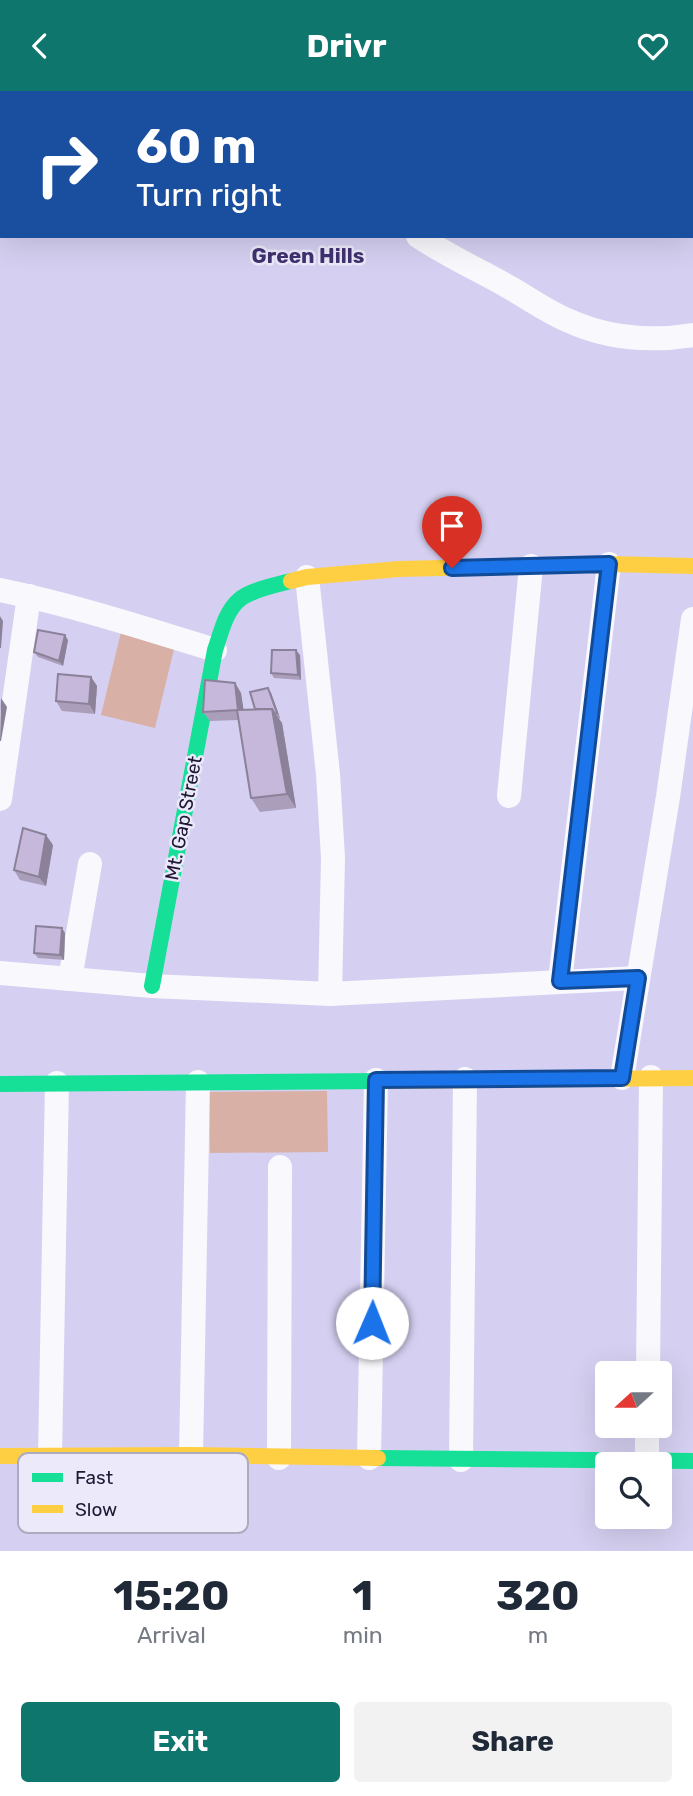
<!DOCTYPE html>
<style>
body{margin:0;font-family:Rubik,sans-serif;background:#f2f2f3;color:#1f2937;height:100vh;display:flex;flex-direction:column;font-size:26px;white-space:nowrap}
*{box-sizing:border-box;margin:0}
p{font-size:23px;color:#747a83}
.icon{flex:none;width:38px;height:38px;fill:none;stroke:currentColor;stroke-width:2;stroke-linecap:round;stroke-linejoin:round}
.map{position:relative;height:1460px;overflow:hidden}
.drawer{display:flex;flex-direction:column;background:#fff;flex:1}
.drawer>*{flex:none}
.guide{position:absolute;left:0px;top:0px;width:693px;height:147px;box-shadow:0 7px 28px #0002;background:#1a4fa0;color:#fff;overflow:hidden}
.needle{width:46px;rotate:249deg}
.fabs{position:absolute;left:595px;top:1270px;display:grid;gap:14px}
.fabs a{display:grid;place-items:center;width:77px;height:77px;border-radius:7px;background:#fff;box-shadow:0 7px 28px #0002;font-size:35px}
.pin{position:absolute;display:grid;place-items:center;width:60px;height:60px;color:#fff;margin:-72px -30px;border-radius:50% 50% 50% 0;rotate:-45deg;box-shadow:0 0 7px #0007}
.pin .icon{rotate:45deg}
.me{position:absolute;width:77px;margin:-38px;rotate:1deg;stroke-linejoin:round;filter:drop-shadow(0 0 5px #0008)}
.turn{display:flex;align-items:center;gap:24px;height:147px;padding:0 21px;font-size:32px}
.turn .icon{width:91px;height:91px;stroke-width:2.5}
.turn b{display:block;font-size:49px;line-height:60px}
.eta{display:flex;justify-content:space-evenly;align-items:center;height:119px;text-align:center}
.eta b{font-size:42px;font-weight:700;line-height:49px}
.action{display:flex;gap:14px;margin-top:auto;padding:14px 21px}
.action a{flex:1;height:80px;border-radius:7px;background:#0f766e;color:#fff;font-size:28px;font-weight:700;line-height:80px;text-align:center}
.action a+a{background:#f2f2f3;color:#1f2937}
header{display:flex;justify-content:space-between;align-items:center;height:91px;padding:0 21px;background:#0f766e;color:#fff;font-size:32px;font-weight:700}
.map>svg:first-child{display:block}
.green{fill:#d9b0a6}
.lines{fill:none;stroke-linecap:round;stroke-linejoin:round}
.street{stroke:#f9f8fd;stroke-width:24}
.fast{stroke:#16e098;stroke-width:16}
.slow{stroke:#ffcf43;stroke-width:16}
.wall{fill:#aa9ebb}
.shaded-wall{fill:#8b8199}
.building{fill:#c6b8da;stroke:#8b8199;stroke-width:2}
.route-casing{stroke:#114b97;stroke-width:18}
.route{stroke:#1a73e8;stroke-width:12}
.labels{text-anchor:middle;stroke-width:5;stroke-linejoin:round;paint-order:stroke}
.street-label{font-size:19px;fill:#1e1834;stroke:#eceafa}
.neighbourhood-label{font-size:21px;font-weight:bold;fill:#403170;stroke:#eceafa}
.key{fill:#eceafa;stroke:#aeabbf;stroke-width:2}
.key-label{font-size:19px;fill:#1e1834}
</style>
<header><svg class="icon" aria-label="back" viewBox="0 0 24 24"><path d="M15 5l-7 7 7 7"/></svg>Drivr<svg class="icon" aria-label="heart" viewBox="0 0 24 24"><path d="M12 20l-8-8c-3-5 5-10 8-4 3-6 11-1 8 4z"/></svg></header>
<div class="map">
<svg width="693" height="1460" viewBox="0 0 693 1460">
<rect width="100%" height="100%" fill="#d5d0f1"/>
<g class="green">
<path d="M121,541L175,554L155,637L101,624Z"/>
<path d="M327,1000L328,1061L210,1062L209,1001Z"/>
</g>
<g class="lines">
<g class="street">
<path d="M0,126L2,125"/>
<path d="M418,145C446,164 477,178 507,195C527,206 546,220 567,229C608,248 649,251 693,244"/>
<path d="M307,486L328,683L333,767L330,903"/>
<path d="M0,499C73,514 144,537 215,559"/>
<path d="M509,705L531,475"/>
<path d="M0,708L29,505"/>
<path d="M0,882L152,895L330,903L638,887"/>
<path d="M70,888L90,773"/>
<path d="M560,890L609,473"/>
<path d="M622,987L668,706L693,528"/>
<path d="M648,1283L651,986"/>
<path d="M191,1364L198,991"/>
<path d="M50,1365L57,992"/>
<path d="M279,1367L280,1076"/>
<path d="M369,1367L376,989"/>
<path d="M461,1369L465,988"/>
<path d="M647,1370V1335"/>
</g>
<g class="fast">
<path d="M152,895L215,559C221,542 225,521 239,509C250,499 276,494 291,490"/>
<path d="M0,993L381,990"/>
<path d="M378,1367L693,1370"/>
</g>
<g class="slow">
<path d="M291,490L307,486L399,478L609,473L693,475"/>
<path d="M381,990L693,987"/>
<path d="M0,1365L191,1364L378,1367"/>
</g>
</g>
<g class="wall">
<path d="M68,549L63,575L38,566L34,561Z"/>
<path d="M300,564L301,589L274,587L271,582Z"/>
<path d="M91,586L97,595L95,623L62,620L56,610Z"/>
<path d="M235,592L241,602L243,618H255L271,602L280,627L279,628L282,632L296,717L260,721L251,707L239,629L210,630L203,621Z"/>
<path d="M53,754L46,795L20,789L14,779Z"/>
<path d="M65,842L64,869L38,867L34,862Z"/>
</g>
<g class="shaded-wall">
<path d="M0,525L3,530L1,557H0Z"/>
<path d="M65,544L68,549L63,575L59,570Z"/>
<path d="M296,559L300,564L301,589L298,584Z"/>
<path d="M91,586L97,595L95,623L89,613Z"/>
<path d="M235,592L241,602L245,628L238,619Z"/>
<path d="M268,597L271,602L280,627L277,622Z"/>
<path d="M1,607L7,616L1,650H0Z"/>
<path d="M272,618L282,632L296,717L287,703Z"/>
<path d="M46,744L53,754L46,795L39,786Z"/>
<path d="M62,837L65,842L64,869L60,864Z"/>
</g>
<g class="building">
<path d="M38,539L65,544L59,570L34,561Z"/>
<path d="M272,559H296L298,584L271,582Z"/>
<path d="M58,583L91,586L89,613L56,610Z"/>
<path d="M205,589L235,592L238,619L203,621Z"/>
<path d="M268,597L277,622L275,623L272,618H255L250,601Z"/>
<path d="M272,618L287,703L251,707L237,619Z"/>
<path d="M23,737L46,744L39,786L14,779Z"/>
<path d="M36,835L62,837L60,864L34,862Z"/>
</g>
<g class="lines">
<g class="route-casing">
<path id="route" d="M372,1232L376,989L622,987L638,887L560,890L609,473L452,477"/>
</g>
<use href="#route" class="route"/>
</g>
<g class="labels">
<g class="street-label">
<text transform="translate(183 727) rotate(-79)" y="7">Mt. Gap Street</text>
</g>
<g class="neighbourhood-label">
<text x="308" y="172">Green Hills</text>
</g>
</g>
<rect x="18" y="1362" width="230" height="80" rx="10" class="key"/>
<rect x="32" y="1382" width="31" height="9" fill="#16e098"/>
<rect x="32" y="1414" width="31" height="8" fill="#ffcf43"/>
<g class="key-label">
<text x="75" y="1393">Fast</text>
<text x="75" y="1425">Slow</text>
</g>
</svg>
<div class="fabs">
<a><svg class="needle" viewBox="-14 -14 28 28"><path d="M0-13l5 13h-10z" fill="#e53935"/><path d="M0 13l5-13h-10z" fill="#747a83"/></svg></a>
<a><svg class="icon" aria-label="search" viewBox="0 0 24 24"><circle cx="10" cy="10" r="6"/><path d="M15 15l6 6"/></svg></a>
</div>
<div class="pin" style="left:452px;top:477px;background:#d93025"><svg class="icon" aria-label="arrive" viewBox="0 0 24 24"><path d="M6 21V4h12l-3 4 3 4H6"/></svg></div>
<svg class="me" style="left:372px;top:1232px" viewBox="-20 -20 40 40"><circle r="19" fill="#fff"/><path d="M0-13L10 11 0 6-10 11z" fill="#1a73e8"/></svg>
<div class="guide">
<div class="turn"><svg class="icon" aria-label="right" viewBox="0 0 24 24"><path d="M7 20v-9h11M14 6l5 5-5 5"/></svg><div><b>60 m</b>Turn right</div></div>
</div>
</div>
<section class="drawer">
<div class="eta">
<div><b>15:20</b><p>Arrival</p></div>
<div><b>1</b><p>min</p></div>
<div><b>320</b><p>m</p></div>
</div>
<div class="action"><a>Exit</a><a>Share</a></div>
</section>
